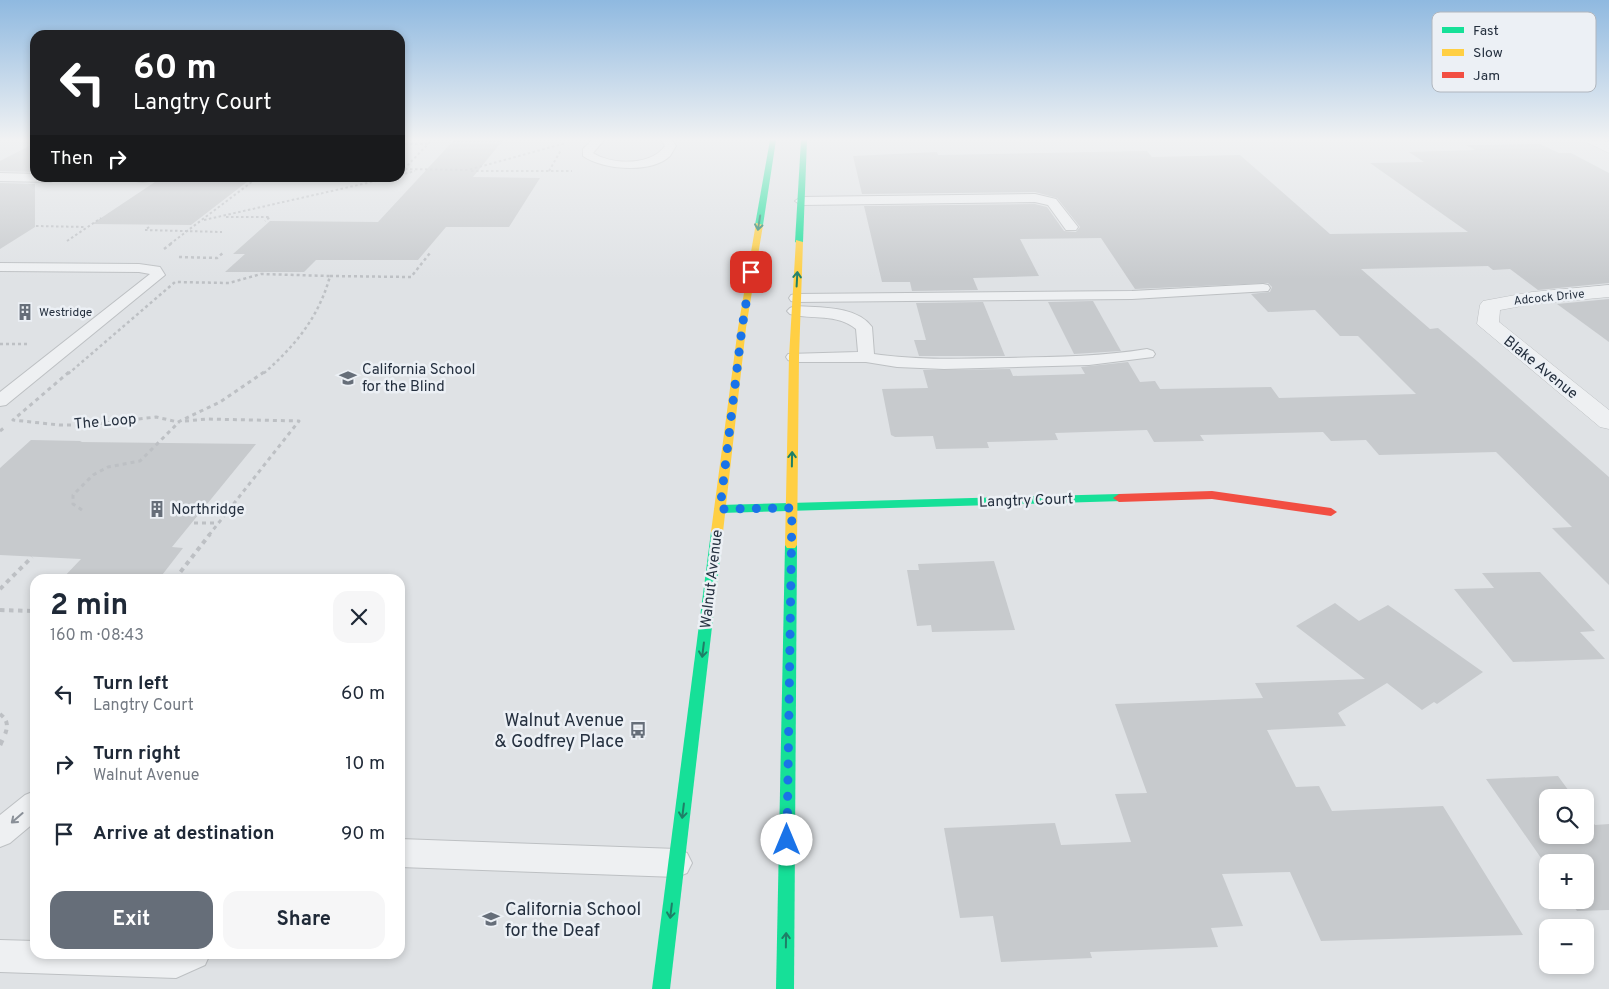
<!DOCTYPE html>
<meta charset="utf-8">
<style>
body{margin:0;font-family:Overpass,sans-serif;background:#f6f6f7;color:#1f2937;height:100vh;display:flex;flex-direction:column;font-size:19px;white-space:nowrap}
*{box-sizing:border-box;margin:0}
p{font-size:16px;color:#747a83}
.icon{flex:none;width:28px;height:28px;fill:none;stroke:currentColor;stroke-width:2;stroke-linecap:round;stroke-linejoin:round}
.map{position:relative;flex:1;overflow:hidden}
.drawer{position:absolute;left:30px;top:574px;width:375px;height:385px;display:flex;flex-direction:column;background:#fff;border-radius:15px;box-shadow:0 2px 8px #0003}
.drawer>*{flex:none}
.top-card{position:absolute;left:30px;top:30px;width:375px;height:152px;border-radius:15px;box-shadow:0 2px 8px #0003;background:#202124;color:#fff;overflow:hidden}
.buttons{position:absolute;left:1539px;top:789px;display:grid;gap:10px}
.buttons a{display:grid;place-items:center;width:55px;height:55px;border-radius:10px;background:#fff;box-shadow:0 2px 8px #0003;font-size:25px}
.pin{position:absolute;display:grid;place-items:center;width:42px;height:42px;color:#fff;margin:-21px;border-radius:10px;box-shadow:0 2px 8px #0006}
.me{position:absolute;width:55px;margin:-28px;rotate:0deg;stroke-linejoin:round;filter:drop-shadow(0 0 4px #0008)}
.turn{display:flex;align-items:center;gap:18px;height:105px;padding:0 20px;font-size:22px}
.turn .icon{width:65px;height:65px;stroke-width:2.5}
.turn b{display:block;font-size:35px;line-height:42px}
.then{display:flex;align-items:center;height:48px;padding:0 20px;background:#0003;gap:10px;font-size:19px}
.round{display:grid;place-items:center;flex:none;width:52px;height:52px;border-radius:15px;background:#f6f6f7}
.headline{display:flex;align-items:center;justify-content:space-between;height:85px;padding:0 20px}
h1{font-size:30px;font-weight:700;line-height:38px}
.button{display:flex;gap:10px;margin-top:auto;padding:10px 20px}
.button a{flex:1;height:58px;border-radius:15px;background:#666e79;color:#fff;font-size:20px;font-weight:700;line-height:58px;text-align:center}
.button a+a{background:#f6f6f7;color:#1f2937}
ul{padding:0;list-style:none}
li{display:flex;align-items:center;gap:15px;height:70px;padding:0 20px}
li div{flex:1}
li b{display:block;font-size:19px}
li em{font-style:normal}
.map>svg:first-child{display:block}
.building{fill:#c7cacd}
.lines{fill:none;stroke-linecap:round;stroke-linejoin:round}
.lane-casing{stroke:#bdc0c3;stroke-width:2}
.street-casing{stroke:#bdc0c3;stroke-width:1}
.path-far4{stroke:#bdc0c4;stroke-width:2;stroke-dasharray:2.5 2.5;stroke-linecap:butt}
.path-far3{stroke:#bdc0c4;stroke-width:2.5;stroke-dasharray:3 3;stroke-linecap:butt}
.path-far2{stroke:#bdc0c4;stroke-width:3;stroke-dasharray:4 4;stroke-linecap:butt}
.path-far1{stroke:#bdc0c4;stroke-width:4;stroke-dasharray:4.5 4.5;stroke-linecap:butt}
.path{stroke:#bdc0c4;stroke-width:4.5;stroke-dasharray:5.5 5.5;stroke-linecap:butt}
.lane{fill:#eef0f2;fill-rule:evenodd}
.street{fill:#eef0f2;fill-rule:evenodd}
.fast{fill:#16e098;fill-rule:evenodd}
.slow{fill:#ffcf43;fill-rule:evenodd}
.jam{fill:#f24e42;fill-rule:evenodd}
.oneway{stroke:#1e7f67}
.oneway2{stroke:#8a9098}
.route{stroke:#1a73e8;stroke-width:9;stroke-dasharray:0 16.2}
.labels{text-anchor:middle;stroke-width:5;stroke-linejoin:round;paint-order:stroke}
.far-street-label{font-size:12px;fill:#25303f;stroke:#ecf0f5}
.far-poi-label{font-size:12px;fill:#25303f;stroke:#ecf0f5;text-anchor:start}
.street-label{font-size:15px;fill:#25303f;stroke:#ecf0f5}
.poi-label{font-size:15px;fill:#25303f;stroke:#ecf0f5;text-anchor:start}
.near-poi-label{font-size:18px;fill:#25303f;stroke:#ecf0f5;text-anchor:end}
.key{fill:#ecf0f5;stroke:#b0b6be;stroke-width:1}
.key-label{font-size:14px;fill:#25303f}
</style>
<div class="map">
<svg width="1609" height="989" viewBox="0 0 1609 989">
<rect width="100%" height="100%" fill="#dfe2e5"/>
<g class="building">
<path d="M454,140H503L473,177L540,178L509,227H446L418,260H316L304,272H225L245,254H233L270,221L378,222Z"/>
<path d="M35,143V172L0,171V161Z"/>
<path d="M1540,144L1559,153H1571L1609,173V283L1538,290L1510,269L1493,270L1488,266L1361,269L1430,329L1438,328L1477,361L1609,477V585L1552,528L1572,527L1496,452L1379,455L1366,440L1331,441L1323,432L1200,435L1204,441L1154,442L1147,430L1055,433L1058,440L987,442L989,448L936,449L933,436L895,437L891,435L882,389L928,388L923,370L1010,369L1013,376L1085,374L1081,367L1128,362L1140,382L1155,381L1160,389L1271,387L1279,398L1416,394L1358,336H1340L1315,310L1268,312L1251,294L1270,292L1272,287L1268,283L1135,289L1101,238L1020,239L1039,276L973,278L978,290L912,291L910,282H882L864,206L1035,204L1047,207L1064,231L1076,232L1080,227L1057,198L1035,192L862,194L853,156L937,152L938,155L1147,151L1152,157L1240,155L1330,234L1468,232L1370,163L1424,162L1409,152L1475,150L1466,145Z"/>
<path d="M161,178H252L191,225L92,224Z"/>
<path d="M0,183L35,184V227L0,249Z"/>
<path d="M1609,299V342L1557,304Z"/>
<path d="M1093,301L1121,351L1074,354L1048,302Z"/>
<path d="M983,302L1005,356H919L914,340H926L916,303Z"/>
<path d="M31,440L82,441L80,442L256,444L172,547L183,548L159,579H62L81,559L0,555V468Z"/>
<path d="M994,561L1015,630L932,632L931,625L917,626L907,570H919L918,564Z"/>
<path d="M1540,572L1595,631L1580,632L1605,659L1513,662L1454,589L1494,588L1482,573Z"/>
<path d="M1335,603L1359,621L1388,605L1483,672L1437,704L1434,702L1422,710L1387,683L1338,713L1346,726L1267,730L1296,787L1319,786L1332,811L1443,806L1523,935L1321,941L1290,872L1222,874L1243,926L1211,928L1218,947L1090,952L1092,958L1001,962L993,916L960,918L944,828L1055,823L1061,845L1131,842L1115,794L1147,793L1115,704L1263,698L1255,683L1365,679L1296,626Z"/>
<path d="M1558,776L1574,798H1548V835H1585V812L1595,825L1609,824V910L1577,911L1569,900H1585V862H1548V868L1486,779Z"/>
</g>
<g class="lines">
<g class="lane-casing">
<g id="lane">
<path d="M592,140H604L593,153C612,165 651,166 665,146L661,140H672L676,146C674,149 672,153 670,156C651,174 603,170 583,156V149Z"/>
<path d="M0,173L35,174V178H57L51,182L0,181Z"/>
<path d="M131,178H154C149,183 136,183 131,178Z"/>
<path d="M1035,194L1056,199L1078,227L1076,230H1066L1048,205L1035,202L801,205L795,201L801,197Z"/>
<path d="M0,263L139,264L160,267L165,275L6,405L0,406V392L150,274L139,272L0,271Z"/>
<path d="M1263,284L1268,285L1270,288L1268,291L1132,299L796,302L791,301L789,298L791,295L796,294L1132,291Z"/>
<path d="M795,306C819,308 856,305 872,327L874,354L881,355C920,360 960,359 999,358C1049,357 1098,357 1147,349L1153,351L1155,354L1153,357L1089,365L944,369L897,367L866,362H794L788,360L786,357L788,354L858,352L856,329C837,313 812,320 790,314L787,311L790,308Z"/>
<path d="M35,791V822L10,843L0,847V815L25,795Z"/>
<path d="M400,839L677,849L687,853L692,863L687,873L677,877L400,867Z"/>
<path d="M0,940L35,941V954H210L205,965L176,978L0,972Z"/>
</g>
</g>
<g class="street-casing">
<g id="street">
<path d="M1586,140L1609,142V153L1588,143Z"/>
<path d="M1609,285V297L1532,304L1500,310L1499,322L1609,410V429L1600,427L1477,324L1480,305L1483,301L1532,292Z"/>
</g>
</g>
<g class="path-far4">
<path d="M400,144H429"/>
<path d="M400,169L468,170L566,143"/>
<path d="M404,169L432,140"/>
<path d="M471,171H572"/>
<path d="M549,171L561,150"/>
<path d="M400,175L415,171"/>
<path d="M226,217H270L265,221"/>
<path d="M204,220L389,178"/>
<path d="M36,226L86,227"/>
<path d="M149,227L145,230L222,232"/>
<path d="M67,241L101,218"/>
<path d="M170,244L257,178"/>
</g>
<g class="path-far3">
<path d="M164,249L172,243"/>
<path d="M179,257L217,258L224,252"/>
<path d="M330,276L411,277L430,253"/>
<path d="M0,344H27"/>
<path d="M68,374L175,282L229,283L261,274L330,276C319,317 295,346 263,374"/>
</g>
<g class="path-far2">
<path d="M69,372L13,420L59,425H87L156,417L178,422L220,402L264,372"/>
<path d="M185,421L207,419L299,421L209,535"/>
<path d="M0,431L5,427"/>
<path d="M82,510L73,504V495L93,475L108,467L140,461L179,422"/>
<path d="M194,523H218"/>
</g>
<g class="path-far1">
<path d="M175,579L210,534"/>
<path d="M0,589L32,557"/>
<path d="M0,610L35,611"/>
<path d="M0,714C9,721 8,727 4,737"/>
</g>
<path class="path" d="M0,745L4,736"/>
<use href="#lane" class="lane"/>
<use href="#street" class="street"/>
<g class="fast">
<path d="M770,140H776L763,225L759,227L755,225Z"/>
<path d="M801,140H807L803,242L799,244L795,242Z"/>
<path d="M1119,494L1123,495L1125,498L1123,501L720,513L714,509L720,505Z"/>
<path d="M717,528L723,532L670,989H652L711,532Z"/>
<path d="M791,541L795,542L797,545L794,989H776L785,545L787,542Z"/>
</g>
<g class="slow">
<path d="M756,223L763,225L746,328L723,532L717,536L711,532L738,328Z"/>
<path d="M796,240L803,242L799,357L797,545L795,548H787L785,545L789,357Z"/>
</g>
<path class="jam" d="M1212,491L1331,508L1337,512L1331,516L1212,499L1119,502L1113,498L1119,494Z"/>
</g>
<defs><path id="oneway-shaft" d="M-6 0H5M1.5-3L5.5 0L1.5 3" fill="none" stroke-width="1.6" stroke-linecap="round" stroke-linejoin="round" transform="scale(1.25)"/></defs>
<g class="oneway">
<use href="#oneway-shaft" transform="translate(759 223) rotate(99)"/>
<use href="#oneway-shaft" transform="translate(797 279) rotate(-87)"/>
<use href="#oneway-shaft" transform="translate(792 459) rotate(-89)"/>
<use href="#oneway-shaft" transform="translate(703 650) rotate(97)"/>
<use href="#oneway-shaft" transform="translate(683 811) rotate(97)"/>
<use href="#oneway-shaft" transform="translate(671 911) rotate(97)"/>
<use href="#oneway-shaft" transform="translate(786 940) rotate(-89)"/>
</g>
<use class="oneway2" href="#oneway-shaft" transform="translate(17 818) rotate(139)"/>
<linearGradient id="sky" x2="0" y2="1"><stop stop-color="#8fb9e0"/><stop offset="0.5" stop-color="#f1f2f3"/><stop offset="1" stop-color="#f1f2f3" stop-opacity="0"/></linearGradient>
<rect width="1609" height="279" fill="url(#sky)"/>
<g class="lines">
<path class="route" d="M751,272L742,328L720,509L792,508L787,840"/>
</g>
<defs>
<g id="building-bare" transform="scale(1.35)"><path d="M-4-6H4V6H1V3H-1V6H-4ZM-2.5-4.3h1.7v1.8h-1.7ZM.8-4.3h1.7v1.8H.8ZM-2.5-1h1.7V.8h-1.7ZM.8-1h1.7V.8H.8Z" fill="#666e79" stroke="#ecf0f5" stroke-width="2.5" paint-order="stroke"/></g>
<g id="school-bare" transform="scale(1.35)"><path d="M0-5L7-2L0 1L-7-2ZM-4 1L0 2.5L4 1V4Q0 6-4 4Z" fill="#666e79" stroke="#ecf0f5" stroke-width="2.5" paint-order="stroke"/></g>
<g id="bus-bare" transform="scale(1.35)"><path d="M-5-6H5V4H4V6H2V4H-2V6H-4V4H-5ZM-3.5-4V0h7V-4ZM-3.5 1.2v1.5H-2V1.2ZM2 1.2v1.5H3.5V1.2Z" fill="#666e79" stroke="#ecf0f5" stroke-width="2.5" paint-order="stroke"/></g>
</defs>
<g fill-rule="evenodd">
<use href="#building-bare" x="25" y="312"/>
<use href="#school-bare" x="348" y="378"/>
<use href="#building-bare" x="157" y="509"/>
<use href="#bus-bare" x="638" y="730"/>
<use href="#school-bare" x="491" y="919"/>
</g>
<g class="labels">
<g class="far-street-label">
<text transform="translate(1549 297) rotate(-6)" y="4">Adcock Drive</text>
</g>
<g class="far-poi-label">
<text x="39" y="316">Westridge</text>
</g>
<g class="street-label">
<text transform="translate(1541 367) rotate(39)" y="5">Blake Avenue</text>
<text transform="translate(105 421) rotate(-5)" y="5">The Loop</text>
<text transform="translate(1026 500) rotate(-2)" y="5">Langtry Court</text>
<text transform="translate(711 579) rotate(-83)" y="5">Walnut Avenue</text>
</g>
<g class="poi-label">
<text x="362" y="374">California School<tspan x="362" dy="17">for the Blind</tspan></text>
<text x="171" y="514">Northridge</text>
</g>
<g class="near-poi-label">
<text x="624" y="726">Walnut Avenue<tspan x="624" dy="21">&amp; Godfrey Place</tspan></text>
<text x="505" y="915" text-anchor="start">California School<tspan x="505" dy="21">for the Deaf</tspan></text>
</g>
</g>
<rect x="1432" y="12" width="164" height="80" rx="8" class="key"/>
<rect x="1442" y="27" width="22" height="6" fill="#16e098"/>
<rect x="1442" y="49" width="22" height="7" fill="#ffcf43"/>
<rect x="1442" y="72" width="22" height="6" fill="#f24e42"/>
<g class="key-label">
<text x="1473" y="35">Fast</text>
<text x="1473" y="57">Slow</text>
<text x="1473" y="80">Jam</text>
</g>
</svg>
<div class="buttons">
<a><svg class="icon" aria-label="search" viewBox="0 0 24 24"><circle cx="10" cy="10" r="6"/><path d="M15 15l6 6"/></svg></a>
<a>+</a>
<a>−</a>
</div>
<div class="pin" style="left:751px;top:272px;background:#d93025"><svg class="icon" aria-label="arrive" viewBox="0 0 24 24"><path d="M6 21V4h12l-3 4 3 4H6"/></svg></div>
<svg class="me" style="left:787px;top:840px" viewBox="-20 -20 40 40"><circle r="19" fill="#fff"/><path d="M0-13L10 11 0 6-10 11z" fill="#1a73e8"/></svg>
<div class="top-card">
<div class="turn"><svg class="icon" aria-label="left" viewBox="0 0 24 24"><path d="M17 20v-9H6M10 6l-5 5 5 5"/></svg><div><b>60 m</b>Langtry Court</div></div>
<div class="then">Then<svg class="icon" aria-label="right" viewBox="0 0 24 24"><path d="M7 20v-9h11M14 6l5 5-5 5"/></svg></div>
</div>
<section class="drawer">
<div class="headline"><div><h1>2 min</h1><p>160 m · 08:43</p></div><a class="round"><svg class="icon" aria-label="close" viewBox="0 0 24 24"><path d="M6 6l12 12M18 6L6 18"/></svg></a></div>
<ul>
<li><svg class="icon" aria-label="left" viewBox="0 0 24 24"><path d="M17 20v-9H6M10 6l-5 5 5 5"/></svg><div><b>Turn left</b><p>Langtry Court</p></div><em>60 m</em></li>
<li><svg class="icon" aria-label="right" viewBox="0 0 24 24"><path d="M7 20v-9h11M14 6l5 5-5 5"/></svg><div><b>Turn right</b><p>Walnut Avenue</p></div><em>10 m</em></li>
<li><svg class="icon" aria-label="arrive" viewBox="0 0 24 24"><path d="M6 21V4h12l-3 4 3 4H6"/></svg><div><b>Arrive at destination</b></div><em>90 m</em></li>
</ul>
<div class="button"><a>Exit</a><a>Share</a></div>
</section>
</div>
